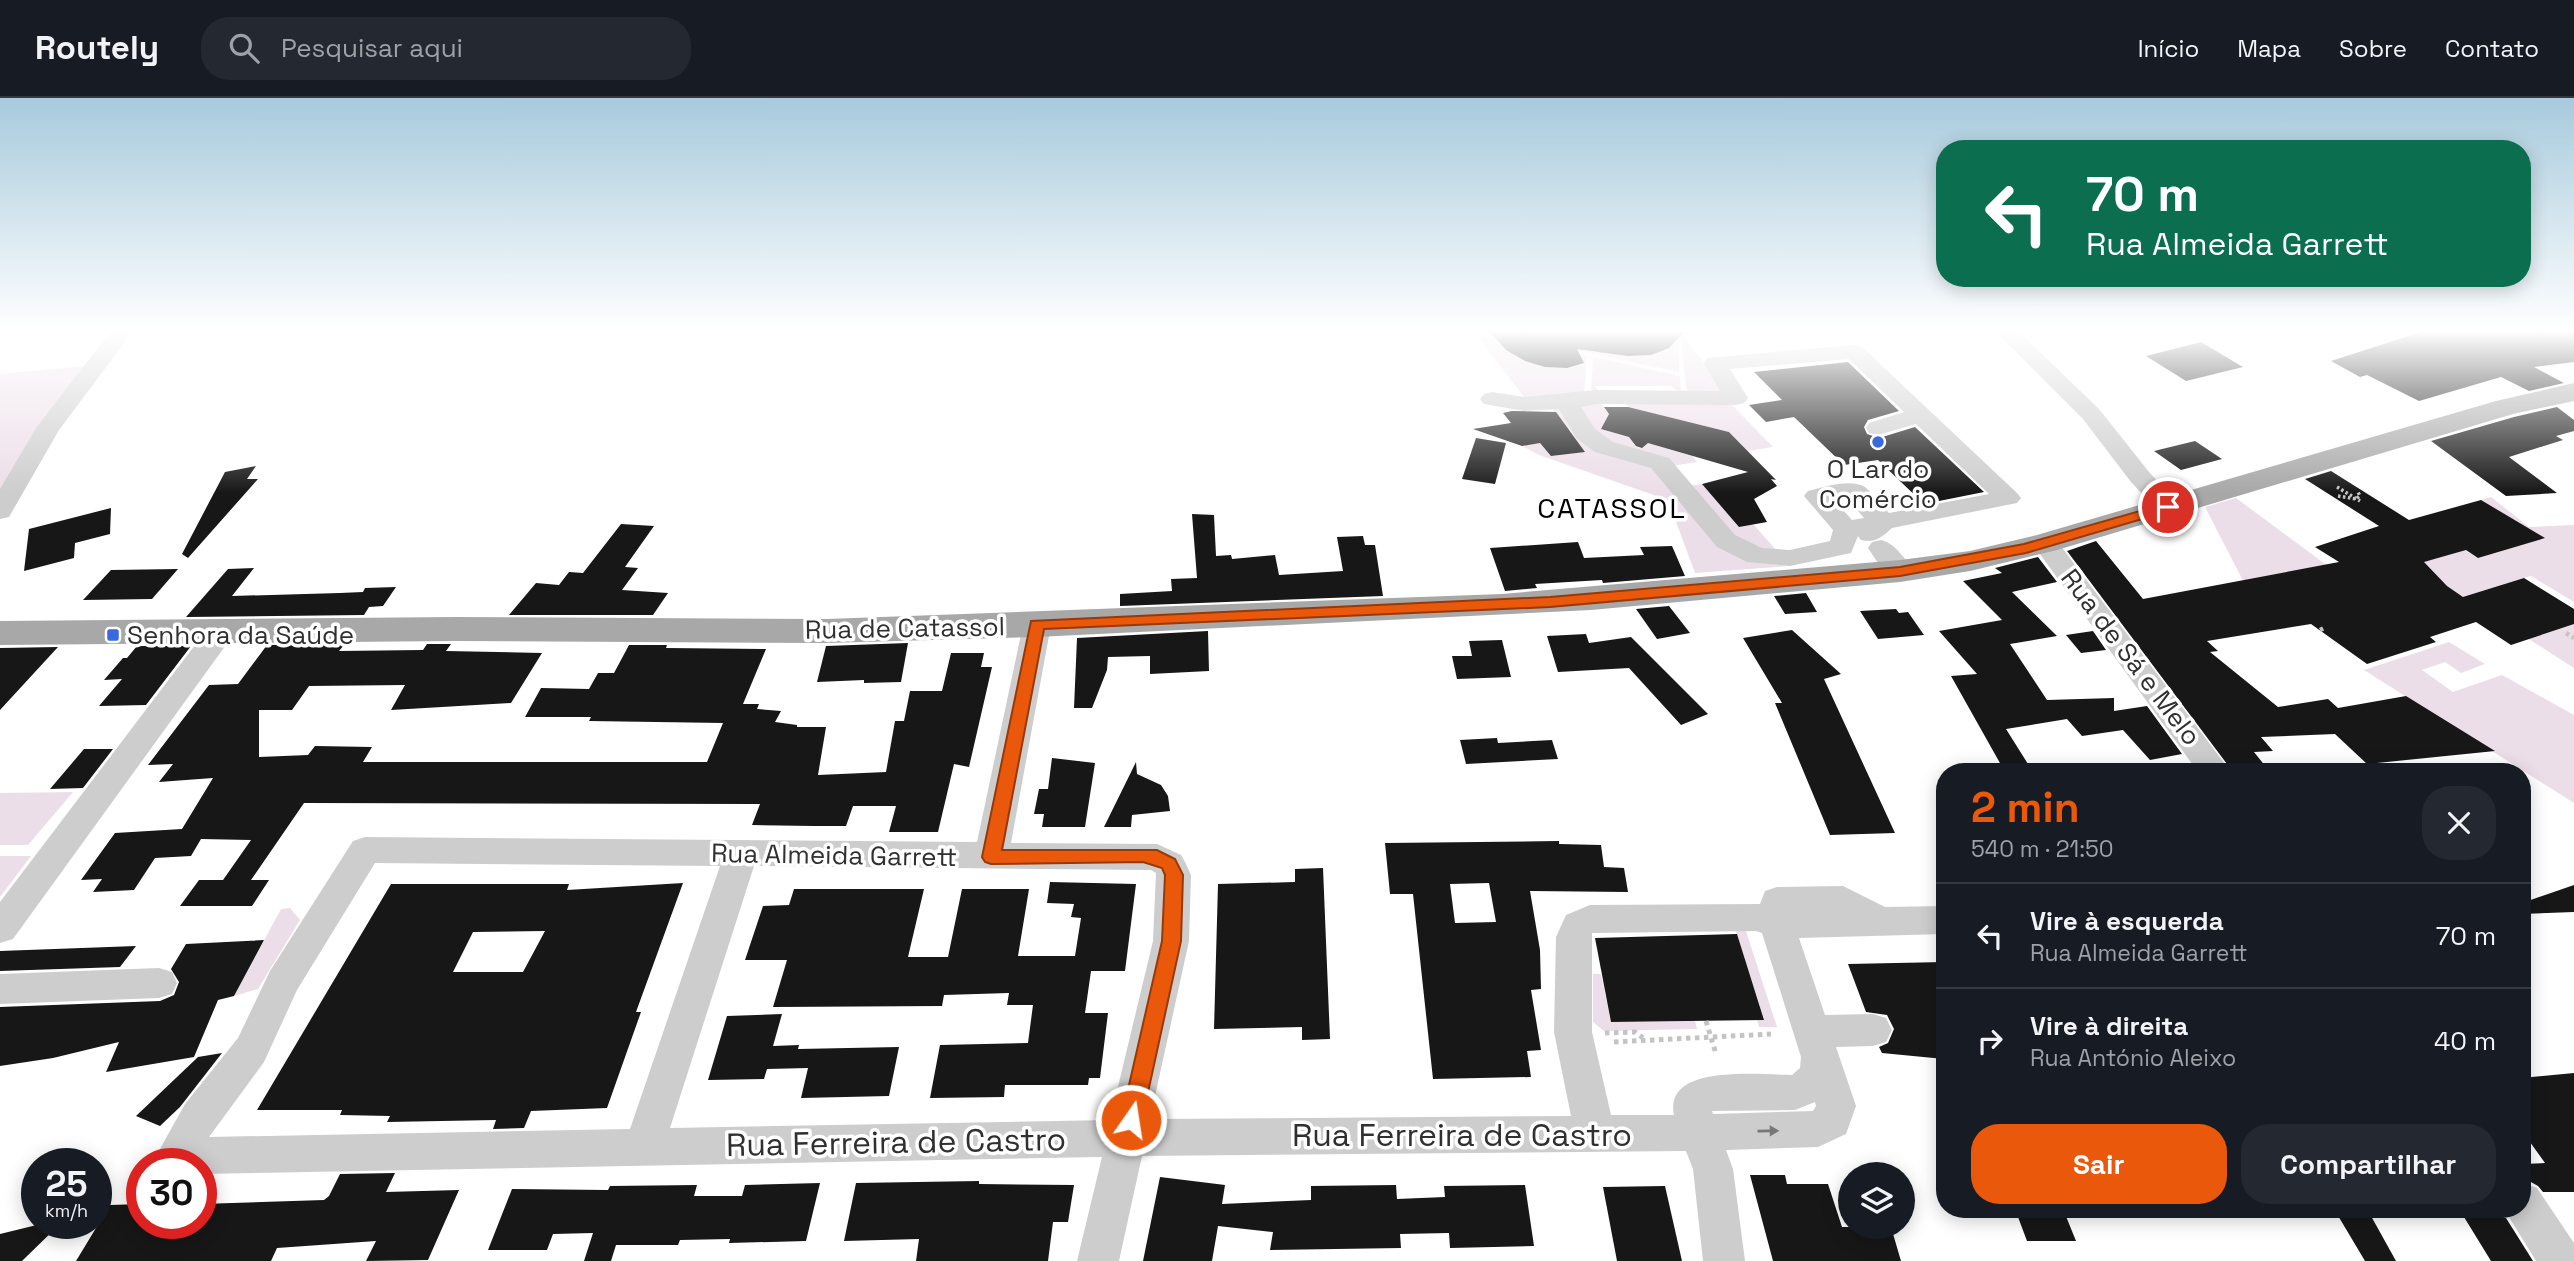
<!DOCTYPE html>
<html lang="pt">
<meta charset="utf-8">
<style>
body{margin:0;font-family:"Space Grotesk",sans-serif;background:#242831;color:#f1f3f6;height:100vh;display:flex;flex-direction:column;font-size:26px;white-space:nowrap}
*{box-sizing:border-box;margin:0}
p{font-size:23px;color:#9ea1a6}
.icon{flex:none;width:38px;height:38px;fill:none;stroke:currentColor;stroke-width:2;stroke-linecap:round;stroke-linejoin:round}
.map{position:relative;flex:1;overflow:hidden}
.side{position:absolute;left:1936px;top:665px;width:595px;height:455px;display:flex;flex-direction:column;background:#171b24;border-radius:28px;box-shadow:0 4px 18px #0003}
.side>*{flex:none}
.hud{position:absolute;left:1936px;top:42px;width:595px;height:147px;border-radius:28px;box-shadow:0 4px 18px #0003;background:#0b6e4f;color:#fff;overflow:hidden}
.controls{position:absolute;left:1838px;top:1064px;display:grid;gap:14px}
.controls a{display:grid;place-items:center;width:77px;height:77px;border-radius:50%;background:#171b24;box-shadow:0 4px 18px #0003;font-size:35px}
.speed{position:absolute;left:21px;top:1050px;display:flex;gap:14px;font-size:35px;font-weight:700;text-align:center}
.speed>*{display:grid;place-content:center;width:91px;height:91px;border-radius:50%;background:#171b24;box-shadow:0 4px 18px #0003;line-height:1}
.speed small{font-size:18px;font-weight:400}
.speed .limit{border:10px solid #d22;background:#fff;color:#111}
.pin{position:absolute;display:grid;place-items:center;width:60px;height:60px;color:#fff;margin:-30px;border:4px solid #fff;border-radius:50%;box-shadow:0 2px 7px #0007}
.me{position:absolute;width:77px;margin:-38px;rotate:13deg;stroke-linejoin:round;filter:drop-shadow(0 0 5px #0008)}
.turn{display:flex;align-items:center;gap:24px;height:147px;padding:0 35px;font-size:32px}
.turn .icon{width:91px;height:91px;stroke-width:2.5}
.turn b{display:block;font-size:49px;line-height:60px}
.round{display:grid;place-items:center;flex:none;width:74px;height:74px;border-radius:28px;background:#242831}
.head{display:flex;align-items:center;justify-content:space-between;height:119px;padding:0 35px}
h1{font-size:42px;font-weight:800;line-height:52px;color:#ea580c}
.primary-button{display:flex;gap:14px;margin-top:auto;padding:14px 35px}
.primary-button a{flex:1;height:80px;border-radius:28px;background:#ea580c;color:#fff;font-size:28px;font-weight:800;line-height:80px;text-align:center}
.primary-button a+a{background:#242831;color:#f1f3f6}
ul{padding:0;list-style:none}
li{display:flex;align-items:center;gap:21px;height:105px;padding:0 35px;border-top:2px solid #363941}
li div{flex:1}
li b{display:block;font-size:26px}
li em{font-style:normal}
header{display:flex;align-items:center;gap:42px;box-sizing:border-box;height:98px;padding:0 35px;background:#171b24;border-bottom:2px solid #363941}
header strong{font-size:33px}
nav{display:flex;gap:38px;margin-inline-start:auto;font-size:24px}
.search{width:490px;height:63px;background:#242831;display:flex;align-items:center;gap:18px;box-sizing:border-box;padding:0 24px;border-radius:28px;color:#9ea1a6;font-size:26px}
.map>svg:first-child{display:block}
.green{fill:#ecdee8}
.building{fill:#171717;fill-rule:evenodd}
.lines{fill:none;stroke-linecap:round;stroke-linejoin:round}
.path-far2{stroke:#c4c4c4;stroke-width:3.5;stroke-dasharray:2.5 2.5;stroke-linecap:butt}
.path-far1{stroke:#c4c4c4;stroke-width:4.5;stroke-dasharray:3.5 3.5;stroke-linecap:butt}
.path{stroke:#c4c4c4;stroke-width:5;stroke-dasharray:4.5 4.5;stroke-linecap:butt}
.minor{fill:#cdcdcd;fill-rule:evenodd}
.major{fill:#a8a8a8;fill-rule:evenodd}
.oneway{fill:#777}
.route{fill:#ea580c;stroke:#983908;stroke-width:2}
.poi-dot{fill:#3968df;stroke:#fff;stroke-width:2.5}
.labels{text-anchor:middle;stroke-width:7;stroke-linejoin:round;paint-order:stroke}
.poi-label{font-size:26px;fill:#303030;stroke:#fff}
.street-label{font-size:26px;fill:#303030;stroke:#fff}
.neighbourhood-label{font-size:28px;letter-spacing:2px;fill:#000;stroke:#fff}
.near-street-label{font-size:32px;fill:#303030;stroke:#fff}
</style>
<header>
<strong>Routely</strong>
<div class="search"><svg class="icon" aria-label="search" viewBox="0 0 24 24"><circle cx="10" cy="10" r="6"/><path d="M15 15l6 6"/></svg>Pesquisar aqui</div>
<nav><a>Início</a><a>Mapa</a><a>Sobre</a><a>Contato</a></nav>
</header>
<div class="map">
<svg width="2574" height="1163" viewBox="0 0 2574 1163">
<rect width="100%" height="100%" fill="#fff"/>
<g class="green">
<path d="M1572,233L1606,236L1614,256C1638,260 1661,258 1679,240V274L1571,251L1560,240Z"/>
<path d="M1680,233L1724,291L1726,296H1687Z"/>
<path d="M1494,235C1524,261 1542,279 1583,265L1581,258L1587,257L1584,298L1524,299L1479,240Z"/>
<path d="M1593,259L1680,278L1681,296L1671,288H1595L1601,297H1591Z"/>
<path d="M85,268L0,394V276Z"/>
<path d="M1598,302L1609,316L1602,331L1692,358L1697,364L1672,368L1607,347L1582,318L1581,307Z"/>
<path d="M1724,304L1733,308L1773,349L1748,353L1729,334L1629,310L1625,305Z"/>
<path d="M1552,308L1558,309L1646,365L1754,464L1789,468L1695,475L1668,402L1539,357L1522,348L1540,345L1552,358L1584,354L1570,332L1562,333Z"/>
<path d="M1702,386L1739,428L1753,426L1778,454L1736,444L1689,388Z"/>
<path d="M2491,399L2529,429L2574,427V504L2531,478L2504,486L2574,526V570L2395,455L2415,449L2435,461L2459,454L2452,444L2478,460L2544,440L2481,402Z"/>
<path d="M2236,400L2336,474L2255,506L2205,409Z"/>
<path d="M2449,544L2485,566L2461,575L2445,564L2422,572L2453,594L2502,577L2574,617V705L2364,572Z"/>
<path d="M73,694L28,747H0V695Z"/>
<path d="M0,758H31L0,799Z"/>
<path d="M290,810L300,822L258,891L234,898L281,811Z"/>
<path d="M1735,830H1745L1777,929H1759L1757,922L1764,921Z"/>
<path d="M1593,876H1601L1611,924L1695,923L1697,931L1604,933L1593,924Z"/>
</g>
<g class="building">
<path d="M1489,233H1685L1669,250L1651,257L1628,258L1577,251L1584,265L1567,270L1545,269L1525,263L1506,252Z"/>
<path d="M2424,233H2574V264L2534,269L2564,285L2529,293L2501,279L2419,303L2367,277L2360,279L2331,263Z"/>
<path d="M2201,244L2243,269L2186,283L2146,258Z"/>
<path d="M1848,264L1899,313L1868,322L1864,329L1867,336L1879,340L1915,329L1984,394L1924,406L1878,362L1844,367L1794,319L1766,324L1749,307L1782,302L1754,274Z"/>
<path d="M1604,309H1628L1729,334L1776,382L1771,381L1777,388L1754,401L1767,424L1739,429L1702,386L1748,374L1648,345L1642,350L1636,348L1629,339L1601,331L1609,316Z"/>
<path d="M2557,309L2574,322V333L2556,338L2563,342L2509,359L2557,395L2506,398L2431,343L2514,319Z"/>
<path d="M1512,313L1556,314L1585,354L1551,358L1540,345L1522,348L1473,331L1511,325L1503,315Z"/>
<path d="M1476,340L1506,345L1495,386L1462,381Z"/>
<path d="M2195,343L2222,361L2181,372L2154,353Z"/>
<path d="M256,368L247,381H258L188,460L182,456L225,374Z"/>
<path d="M2331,373L2409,422L2481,402L2545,440L2478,460L2466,452L2424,464L2447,488L2463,499L2524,480L2574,511V526L2511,547L2476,524L2430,539L2436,544L2367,566L2311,526L2207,543L2218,553L2210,554L2278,609L2328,601L2338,610L2406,598L2495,653L2367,666L2335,636L2261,639L2273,653L2254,654L2270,674H2233L2067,453L2096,443L2143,501L2339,464L2315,449L2379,428L2305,381Z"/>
<path d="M111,410L110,436L75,445L74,460L24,473L29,431Z"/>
<path d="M1192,416L1214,417L1216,458L1231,457L1232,461L1275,457L1279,477L1343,473L1337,439L1363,438L1365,447H1375L1383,498L1120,508V496L1172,493L1171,481L1197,480Z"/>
<path d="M621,426L654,428L625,469L638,470L622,492L668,495L653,517H509L536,485L559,487L569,474L583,475Z"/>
<path d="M1578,444L1584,460L1644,457L1640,449L1672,448L1685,478L1603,485L1602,482L1535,486L1537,490L1505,493L1490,450Z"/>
<path d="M2038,459L2057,484L2012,494L2057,538L2010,546L2047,602L2114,600V613L2147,608L2182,656L2150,662L2123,632L2082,638L2067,621L2006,631L2033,674H2005L1951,578L1977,576L1939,533L2002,522L1963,483L2002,475L1995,470Z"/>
<path d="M254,470L232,498L340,495L363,494L365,490L396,489L383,508L369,509L364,517L186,519L228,471Z"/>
<path d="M178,471L152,501L83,502L111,472Z"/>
<path d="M1806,495L1817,514L1785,516L1774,498Z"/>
<path d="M1669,508L1690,535L1657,541L1636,511Z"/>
<path d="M1896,511L1899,515L1908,514L1924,537L1878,541L1860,513Z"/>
<path d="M1792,532L1841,576L1824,581L1895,735L1830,737L1775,605H1782L1743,540Z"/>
<path d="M1208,533L1209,573L1150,576V558L1108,559L1107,572L1092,610H1074L1077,540Z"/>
<path d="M2093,533L2106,552L2081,555L2066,537Z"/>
<path d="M1586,536L1589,545L1631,539L1708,616L1681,627L1629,570L1558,574L1547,538Z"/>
<path d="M1502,542L1511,579L1457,581L1452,558H1472L1469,543Z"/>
<path d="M908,545L901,584L864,585V582L817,584L826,548Z"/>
<path d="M427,546H451L446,553L542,555L511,605L391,612L405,587L309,588L292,612H259V659L308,657L315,648L372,649L363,664H707L723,625L589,623L591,619H525L541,590L589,591L598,575H614L629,547H667L666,550L766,551L743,606H759L757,611L781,613L775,624L797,627V629H826L818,677L886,674L895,623H904L910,593H942L951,555H984L981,569H992L969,669L954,666L938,734H889L896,708H853L846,728H814L752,727L760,706L304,705L251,782H269L252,808H180L199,782H223L251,742L201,741L191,758L155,760L134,792L93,794L102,781L81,782L115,735L182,731L213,680L159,684L173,666L148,667L209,587L238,586L267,547H344L339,553L423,552Z"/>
<path d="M137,548H191L146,607L99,608L122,581L104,582L123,560H127Z"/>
<path d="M58,549L0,612V550Z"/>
<path d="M1497,640L1498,645L1552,642L1558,661L1466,666L1460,642Z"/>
<path d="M84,651H113L83,690L50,691Z"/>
<path d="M1052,660L1095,665L1085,729H1042L1044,716H1034L1039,691H1048Z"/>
<path d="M1136,664L1137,676L1161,687L1168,698L1170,713L1132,717L1131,729H1104Z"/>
<path d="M1559,743V746L1601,747L1604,769L1624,770L1628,794L1530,793L1540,852L1541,891L1531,892L1541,952L1527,953L1531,979L1433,981L1413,796H1390L1385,745ZM1489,785L1496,824L1455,825L1450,786Z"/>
<path d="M1323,770L1330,941L1302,942V929L1214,931L1218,786L1295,784V771Z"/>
<path d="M1050,784L1136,786L1125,873H1091L1085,915H1108L1100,980H1089L1088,987H1005L1004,999L930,1000L940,947L1028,945L1033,907H1007L1009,895L944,897L942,908L773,909L787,862H745L763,808L789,807L794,791H924L908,859H948L962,791H1029L1018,858H1075L1081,820L1071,819L1074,806L1047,805Z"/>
<path d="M683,785L636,914H641L607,1010L531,1013L524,1030L493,1031L496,1022L387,1024L390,1018L340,1017L342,1012H257L391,786H569L567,792ZM545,833L523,874H453L473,834Z"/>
<path d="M2574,787V814L2522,816V805Z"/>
<path d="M1737,836L1764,922L1611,924L1595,840Z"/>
<path d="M264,842L234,898L218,902L194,959L106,974L119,944L53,960L0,968V909L160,903L174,897L179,884L171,871L186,846Z"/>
<path d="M136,848L120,869L0,873V853Z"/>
<path d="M1944,864V961L1882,955L1879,949L1888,945L1894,931L1887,917L1866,914L1848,866Z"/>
<path d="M782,916L773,948L799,947L798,951L899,949L889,998L801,1000L808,970L767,971L764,981L708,982L727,918Z"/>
<path d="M222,955L180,1009L160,1028L136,1018L198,959Z"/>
<path d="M2574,975V1094H2543L2538,1088L2522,1079V1066L2545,1065L2522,1033V980Z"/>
<path d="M395,1075L386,1094L459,1092L428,1162L366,1163L376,1143L277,1150L271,1163H76L110,1107L142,1106V1125H201V1106L324,1102L329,1098L340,1076Z"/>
<path d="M1750,1077H1785L1787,1086H1828L1842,1129H1891L1901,1163H1773Z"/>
<path d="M1160,1079L1225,1087L1222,1106L1311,1102V1088L1396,1087L1397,1101L1445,1099L1444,1088L1525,1087L1534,1148L1450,1150L1449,1135L1400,1136L1401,1150L1270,1152L1273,1134L1218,1128L1212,1163H1143Z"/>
<path d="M979,1083V1086L1074,1087L1068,1124H1053L1048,1163H916L919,1141L844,1143L856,1085Z"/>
<path d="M820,1085L806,1143L729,1145L730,1141L680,1142L678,1147H616L611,1163H584L593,1135L553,1136L547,1152H488L512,1091L608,1092L610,1088L697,1087L694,1098H742L745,1087Z"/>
<path d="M1665,1088L1682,1163H1617L1603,1089Z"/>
<path d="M2015,1111H2063L2076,1143H2027Z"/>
<path d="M2337,1116L2371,1118L2396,1163H2365Z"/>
<path d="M2464,1119L2506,1120L2533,1163H2491Z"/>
<path d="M45,1125H61L22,1163H0V1136Z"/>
</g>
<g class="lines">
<g class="path-far2">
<path d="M2337,389L2360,403"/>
<path d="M2338,398L2356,401"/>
<path d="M2357,400L2360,398L2358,394"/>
</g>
<g class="path-far1">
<path d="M2320,532L2324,530"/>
<path d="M2566,535L2574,540"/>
</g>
<g class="path">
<path d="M1706,923L1716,956"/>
<path d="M1605,935L1635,934L1643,940"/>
<path d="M1614,944L1771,936"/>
</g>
<g class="minor">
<path d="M111,233H133L59,332L9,419L0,421V391L36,330Z"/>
<path d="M1995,233H2018L2099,311L2149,374L2177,404L2181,409L2177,414L2168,417L2159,414L2131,384L2083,321Z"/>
<path d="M1854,247L1862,249L2017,395L2021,400L2017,405L1892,430C1881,440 1875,445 1861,442L1858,438L1851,455L1790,468L1747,464L1717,449L1651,370L1595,354L1577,341L1559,311L1524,313L1484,306L1480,301L1484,296L1492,294L1524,299L1597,292L1720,293L1704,265L1707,260ZM1849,261L1904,314L1869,325L1866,330L1869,335L1878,337L1916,326L1989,396L1889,415C1881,407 1874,396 1865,389C1852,380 1822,389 1808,393L1804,398L1833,432L1830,443L1790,452L1762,450L1735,437L1669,360L1613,344L1595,331L1581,309L1597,306L1736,307L1744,305L1748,300L1730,271ZM1848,401L1864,420L1852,422L1835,403Z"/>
<path d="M2045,437L2054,439L2231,674H2198L2032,445L2036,439Z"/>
<path d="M1881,442C1895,445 1905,461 1914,473L1910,479C1888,485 1879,466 1868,450L1872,444Z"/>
<path d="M1037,518L1047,520L1051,527L1011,745L1157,746L1181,757L1186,766L1191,777L1189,843L1150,1021L1571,1018L1554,934L1556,839L1566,817L1590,807L1760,806L1765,793L1777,789L1843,788L1885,809L1944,808V836L1799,840L1825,917L1873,916L1886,920L1892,932L1886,944L1873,948L1836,949L1856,1008L1846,1036L1818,1049L1726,1052L1733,1071L1745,1163H1703L1693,1071L1686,1053L1142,1058L1119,1163H1077L1102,1059L201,1076V1066H159L156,1058L185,1006L238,940L270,873L353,743L365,739L977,744L1023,527L1027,520ZM375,765L720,768L630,1031L209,1039L264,964L297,892ZM754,768L1151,772L1156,775L1153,843L1110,1022L670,1030ZM1756,833L1762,835L1801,959L1800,970L1792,977C1761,977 1663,965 1674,1017H1611L1592,934V835ZM1815,1004L1816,1008L1813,1013L1713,1016L1712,1013L1795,1012Z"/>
<path d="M221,524L231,526L235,533L231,540L13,841L0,845V804L211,526Z"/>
<path d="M159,870L172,874L177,885L172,896L159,900L0,906V876Z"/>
<path d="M2522,1084L2537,1090L2574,1145V1163H2536L2504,1111H2522Z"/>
</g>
<path class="major" d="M2574,285V303L2513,316L2057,452L1970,473L1900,484L1591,512L1037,539L827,545L456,543L0,547V523L456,519L827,521L1502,496L1900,462L1970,453L2037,437L2496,303Z"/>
</g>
<defs><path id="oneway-solid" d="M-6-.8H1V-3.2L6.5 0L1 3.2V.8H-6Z" transform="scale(1.75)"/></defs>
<use class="oneway" href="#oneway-solid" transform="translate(1768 1033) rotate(-1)"/>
<linearGradient id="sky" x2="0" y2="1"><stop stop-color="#a7cadc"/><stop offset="0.59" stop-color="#fff"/><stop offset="1" stop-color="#fff" stop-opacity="0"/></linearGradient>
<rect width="2574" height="395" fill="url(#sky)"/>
<path class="route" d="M2168,405L2173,406V412L2026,455L1900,478L1550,509L1044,531L1002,752H1157L1175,761L1183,777L1181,843L1142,1022L1139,1029L1131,1032L1124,1029L1121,1022L1162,843L1165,777L1162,770L1143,764L991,766L985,764L982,759L1031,523L1550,499L1900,469L2024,446Z"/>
<g class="poi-dot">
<circle cx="1878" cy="344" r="7"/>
<rect x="106" y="530" width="14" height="14" rx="3.5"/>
</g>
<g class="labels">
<g class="poi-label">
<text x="1878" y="380">O Lar do<tspan x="1878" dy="30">Comércio</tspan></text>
<text x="127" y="546" text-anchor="start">Senhora da Saúde</text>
</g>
<g class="street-label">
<text transform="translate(905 530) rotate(-1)" y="9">Rua de Catassol</text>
<text transform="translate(2131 559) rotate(53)" y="9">Rua de Sá e Melo</text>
<text transform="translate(834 757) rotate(1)" y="9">Rua Almeida Garrett</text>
</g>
<g class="neighbourhood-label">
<text x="1612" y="420">CATASSOL</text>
</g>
<g class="near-street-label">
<text x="1462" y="1048">Rua Ferreira de Castro</text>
<text transform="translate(896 1044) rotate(-1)" y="11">Rua Ferreira de Castro</text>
</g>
</g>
</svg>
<div class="controls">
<a><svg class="icon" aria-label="layers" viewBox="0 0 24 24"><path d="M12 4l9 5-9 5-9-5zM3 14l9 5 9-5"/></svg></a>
</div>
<div class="speed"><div>25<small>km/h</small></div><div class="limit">30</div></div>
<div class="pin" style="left:2168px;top:409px;background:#d93025"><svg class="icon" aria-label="arrive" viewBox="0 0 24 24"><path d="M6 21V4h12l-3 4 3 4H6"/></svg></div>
<svg class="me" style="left:1131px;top:1022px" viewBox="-20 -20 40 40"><circle r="17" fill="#ea580c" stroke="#fff" stroke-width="3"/><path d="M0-11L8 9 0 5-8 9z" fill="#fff"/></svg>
<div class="hud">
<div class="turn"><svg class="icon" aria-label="left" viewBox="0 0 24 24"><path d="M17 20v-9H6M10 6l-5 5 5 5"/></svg><div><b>70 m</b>Rua Almeida Garrett</div></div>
</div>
<section class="side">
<div class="head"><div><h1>2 min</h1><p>540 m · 21:50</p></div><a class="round"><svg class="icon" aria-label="close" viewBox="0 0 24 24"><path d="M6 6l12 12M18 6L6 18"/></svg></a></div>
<ul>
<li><svg class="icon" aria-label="left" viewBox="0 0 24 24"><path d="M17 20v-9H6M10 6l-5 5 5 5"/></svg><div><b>Vire à esquerda</b><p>Rua Almeida Garrett</p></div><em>70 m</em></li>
<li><svg class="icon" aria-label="right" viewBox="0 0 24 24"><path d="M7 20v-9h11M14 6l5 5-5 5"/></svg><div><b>Vire à direita</b><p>Rua António Aleixo</p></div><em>40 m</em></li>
</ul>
<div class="primary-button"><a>Sair</a><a>Compartilhar</a></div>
</section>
</div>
